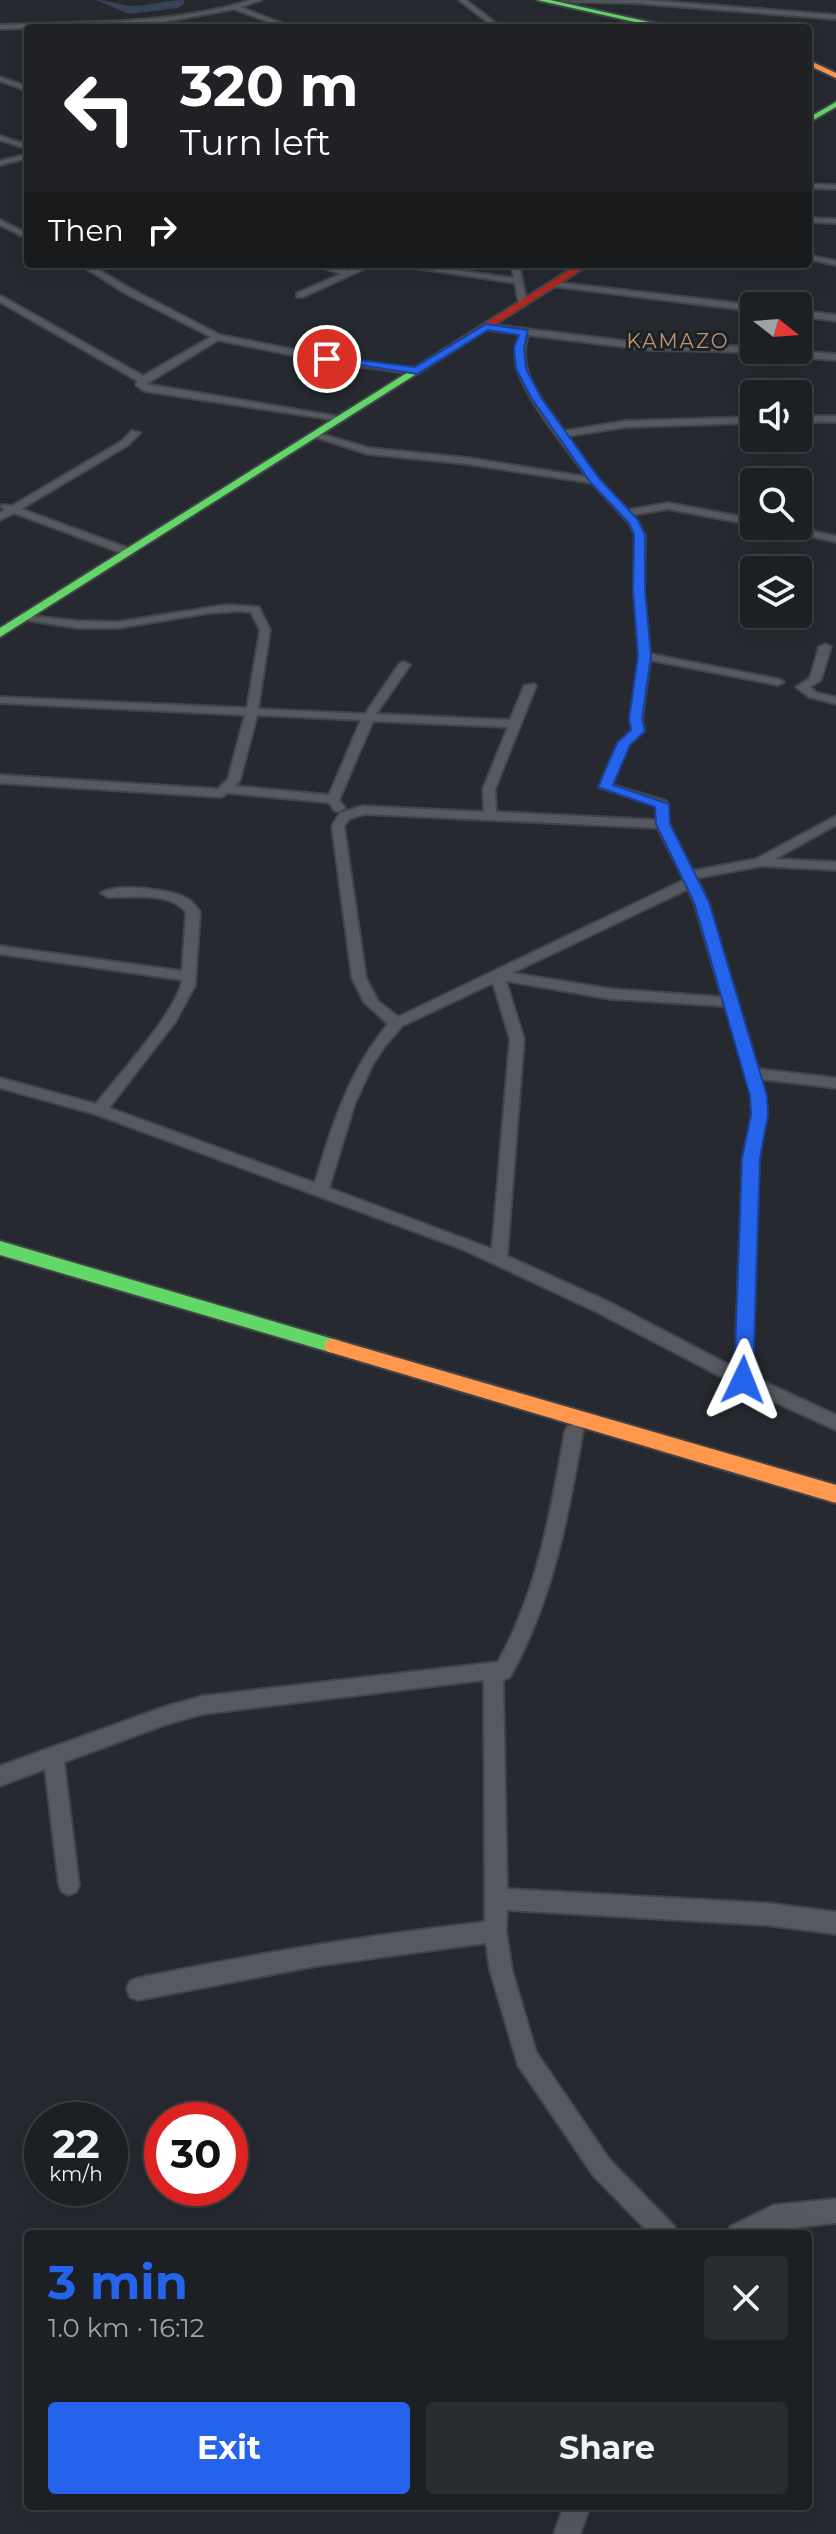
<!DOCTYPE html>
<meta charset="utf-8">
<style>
body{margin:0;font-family:Montserrat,sans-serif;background:#292d31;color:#f1f3f6;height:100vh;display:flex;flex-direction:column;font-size:30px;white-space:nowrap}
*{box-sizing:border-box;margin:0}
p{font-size:26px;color:#a0a3a6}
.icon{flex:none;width:44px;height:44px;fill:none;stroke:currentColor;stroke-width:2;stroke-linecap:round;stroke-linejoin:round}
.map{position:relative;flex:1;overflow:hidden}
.sheet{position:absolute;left:24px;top:2230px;width:788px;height:280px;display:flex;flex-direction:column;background:#1c2024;border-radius:8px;box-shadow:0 8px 32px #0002,0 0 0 2px #3a3e41}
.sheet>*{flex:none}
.top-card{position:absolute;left:24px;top:24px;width:788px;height:244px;border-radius:8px;box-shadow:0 8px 32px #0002,0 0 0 2px #3a3e41;background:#202124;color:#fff;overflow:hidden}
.needle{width:52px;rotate:107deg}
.tools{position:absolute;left:740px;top:292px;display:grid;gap:16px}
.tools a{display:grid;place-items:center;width:72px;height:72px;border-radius:8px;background:#1c2024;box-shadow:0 8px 32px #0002,0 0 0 2px #3a3e41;font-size:40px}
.speed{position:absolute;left:24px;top:2102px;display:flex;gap:16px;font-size:40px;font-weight:700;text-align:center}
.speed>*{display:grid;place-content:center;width:104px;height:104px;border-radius:50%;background:#1c2024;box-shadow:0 8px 32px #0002,0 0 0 2px #3a3e41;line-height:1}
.speed small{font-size:20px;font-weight:400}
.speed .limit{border:12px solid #d22;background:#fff;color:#111}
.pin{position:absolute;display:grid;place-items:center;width:68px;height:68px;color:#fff;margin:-34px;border:4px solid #fff;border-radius:50%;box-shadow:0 2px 8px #0007}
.me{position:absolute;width:88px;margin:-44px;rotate:2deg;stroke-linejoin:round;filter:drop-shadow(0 0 6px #0008)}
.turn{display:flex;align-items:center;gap:28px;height:168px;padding:0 24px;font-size:36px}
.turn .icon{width:104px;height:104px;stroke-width:2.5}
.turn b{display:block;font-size:56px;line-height:68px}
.then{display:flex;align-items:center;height:76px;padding:0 24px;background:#0003;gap:16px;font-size:30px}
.round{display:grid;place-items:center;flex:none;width:84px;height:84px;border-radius:8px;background:#292d31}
.headline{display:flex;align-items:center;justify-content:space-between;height:136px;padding:0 24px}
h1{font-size:48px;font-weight:700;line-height:60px;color:#2563eb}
.cta{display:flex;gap:16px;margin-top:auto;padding:16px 24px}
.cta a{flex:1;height:92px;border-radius:8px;background:#2563eb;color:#fff;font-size:32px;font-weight:700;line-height:92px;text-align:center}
.cta a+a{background:#292d31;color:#f1f3f6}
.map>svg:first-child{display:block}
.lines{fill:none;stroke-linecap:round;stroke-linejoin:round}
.river{fill:#384357;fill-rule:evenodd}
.street-casing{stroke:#424449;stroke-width:4}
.fast-casing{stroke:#424449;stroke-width:4}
.slow-casing{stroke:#424449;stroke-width:4}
.jam-casing{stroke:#424449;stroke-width:4}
.street{fill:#56595f;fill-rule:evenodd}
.fast{fill:#63d668;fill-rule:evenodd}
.slow{fill:#ff974d;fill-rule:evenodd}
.jam{fill:#b3261e;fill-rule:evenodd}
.route{fill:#2563eb;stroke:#184099;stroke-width:2}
.labels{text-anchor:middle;stroke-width:6;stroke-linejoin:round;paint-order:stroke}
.far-quarter-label{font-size:20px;letter-spacing:2px;fill:#c49569;stroke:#1b2029}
</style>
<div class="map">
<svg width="836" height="2534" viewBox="0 0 836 2534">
<rect width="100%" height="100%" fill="#262a30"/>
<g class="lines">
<path class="river" d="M96,0C109,0 122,6 134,6C151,5 167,0 184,0V4L178,8L129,14Z"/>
<g class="street-casing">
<g id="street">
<path d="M252,0H261L240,7L294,28H285L234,9L163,22L0,29V25C85,22 170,25 252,0Z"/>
<path d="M459,0H466L502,28H495Z"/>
<path d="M644,0L836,15V19L634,3L540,1Z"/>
<path d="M0,77L28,87V91L0,81Z"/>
<path d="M0,136L28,145V149L0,140Z"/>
<path d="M28,154V158L0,165V161Z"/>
<path d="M808,184L836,185V189L808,188Z"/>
<path d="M808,218L836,219V223L808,222Z"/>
<path d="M0,220L28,234V239L0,225Z"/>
<path d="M808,255L836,261V265L808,259Z"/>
<path d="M79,264H89L131,289L220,335L327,356L421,371L417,374L327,362L218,340L146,384L347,418L342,421L144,391L136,385L138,381L0,302V296L3,297L143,376L211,337L125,293Z"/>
<path d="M313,264H325L348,271L364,264H375L303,297H297V293L341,274Z"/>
<path d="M388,264H410L514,278L511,264H519L527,304L523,307L519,304L515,283Z"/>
<path d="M554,282L754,305L756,306L754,311L551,286Z"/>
<path d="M798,310L836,315V321L798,316Z"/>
<path d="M486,324L650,344L719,345L836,354V360L719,351L650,350L528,335C515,371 544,402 564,431L626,421L754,417V423L626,427L568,436L598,479L628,510L668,503L754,519V525L668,509L633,515L645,535L644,590L650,654L778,679L784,682L778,685L650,660L642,719L644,731L629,745L612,785L666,801L669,824L692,871L756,859L836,816V825L775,859L836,862V870L761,866L697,878L708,902L758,1069L836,1078V1088L761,1079L766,1096V1115L759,1158L752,1376L836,1415V1430L737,1385L597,1312L462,1249L95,1114L0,1088V1078L96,1104C116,1078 179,1009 182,980L0,954V946L182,971L186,912C169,891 132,898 108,897L101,893C115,883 170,889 186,898C193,901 195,906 200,912L195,986L175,1022L109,1108L315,1183C332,1125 349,1071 388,1024L364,1002L352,978L332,826L340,813L363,806L484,812L483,789L508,727L373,721L339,800L345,808L339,812L335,811L329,803L323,802L228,793L221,797L0,783V775L218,789L228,779L245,715L0,703V697L247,708L260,630L251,612L240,611L209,613L118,628H78L26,620L21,617L22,615L78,621L118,622L225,605L259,607L270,630L258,709L365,714L400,663L404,662L410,665L376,714L510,720L524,686L534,684L536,686L495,789L496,812L657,820L656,806L599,787L618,743L632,730L630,719L639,656L634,590L635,535L629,523L592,483L468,464L368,454L309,435L314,432L369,448L468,458L587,477C564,444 532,409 518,371C513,358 515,346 520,334L483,329L482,327ZM257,715L361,720L329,795L235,786L240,780ZM364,814L658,828L684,880L398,1017L378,1001L366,978L344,826L349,819ZM688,889L694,902L722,997L611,989L512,973ZM506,981L611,999L725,1006L752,1096V1115L743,1158L735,1368L609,1302L507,1256L524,1039ZM493,983L510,1039L492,1249L329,1188L355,1103L373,1064L385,1046L402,1026Z"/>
<rect x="798" y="416" width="38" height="6"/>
<path d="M132,431L140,433L128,445L21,509L133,550V554H125L14,513L0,520V513L5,510L1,507L2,505L12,506L122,441Z"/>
<path d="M768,526H788L836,536V542Z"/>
<path d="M825,644L831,647L821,680L810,687L817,693L836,697V704L809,697L796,687L810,678L819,647Z"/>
<path d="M574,1424L580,1426L583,1431C568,1517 553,1600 510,1677L503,1680L507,1889L766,1903L836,1912V1934L766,1925L507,1910L506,1931L512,1970L536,2052L609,2159L674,2226L678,2234H650L593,2175L518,2065L490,1970L486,1943L316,1966L138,2000L130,1997L127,1989L130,1981L138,1978C253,1954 368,1935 485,1922L484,1680L203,1714L167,1724L64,1762L79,1885L76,1892L69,1895L62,1892L59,1885L45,1769L0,1786V1766L167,1706L203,1696L498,1662C538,1590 551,1511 565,1431L568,1426Z"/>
<path d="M836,2199V2223C799,2226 764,2234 727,2234L731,2226L774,2205Z"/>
<path d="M564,2506H590L580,2534H554Z"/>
</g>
</g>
<g class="fast-casing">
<g id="fast">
<path d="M537,0H550L676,28H662Z"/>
<path d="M836,102V107L808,123V118Z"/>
<path d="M445,349L450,352L448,354L0,637V628Z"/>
<path d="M0,1241L333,1339L340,1341L342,1346L340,1351L333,1353L0,1255Z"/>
</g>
</g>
<g class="slow-casing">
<g id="slow">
<path d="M808,60L836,73V78L808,65Z"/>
<path d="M333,1339L836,1485V1503L326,1351L324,1346L326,1341Z"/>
</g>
</g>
<g class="jam-casing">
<path id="jam" d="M579,264H590L448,354L440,352Z"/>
</g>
<use href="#street" class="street"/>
<use href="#fast" class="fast"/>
<use href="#slow" class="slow"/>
<use href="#jam" class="jam"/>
</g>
<path class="route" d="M486,324L528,330L524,348L526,369L542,399L599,478L638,520L645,535V590L651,656L642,719L645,731L630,745L613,785L669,804L670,824L709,902L767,1096L768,1115L760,1158L753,1380L750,1386H737L734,1380L742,1158L751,1115L750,1096L694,902L656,824L655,807L598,787L617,743L631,730L629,719L638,656L633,590L634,535L629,523L591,483L532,399L516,369L514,348L519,335L488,330L417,374L322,359L327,356L415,367Z"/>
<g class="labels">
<g class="far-quarter-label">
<text x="678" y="348">KAMAZO</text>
</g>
</g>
</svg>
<div class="tools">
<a><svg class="needle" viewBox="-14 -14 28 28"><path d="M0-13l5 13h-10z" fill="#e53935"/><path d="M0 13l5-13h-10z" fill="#a0a3a6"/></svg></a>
<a><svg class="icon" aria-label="sound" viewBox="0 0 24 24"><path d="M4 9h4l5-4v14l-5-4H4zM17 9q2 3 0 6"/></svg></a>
<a><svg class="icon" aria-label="search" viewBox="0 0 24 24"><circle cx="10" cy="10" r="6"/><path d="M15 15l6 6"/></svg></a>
<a><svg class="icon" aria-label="layers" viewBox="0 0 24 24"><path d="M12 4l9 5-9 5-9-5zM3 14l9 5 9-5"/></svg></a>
</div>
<div class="speed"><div>22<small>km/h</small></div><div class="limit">30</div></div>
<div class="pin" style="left:327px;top:359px;background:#d93025"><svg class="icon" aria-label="arrive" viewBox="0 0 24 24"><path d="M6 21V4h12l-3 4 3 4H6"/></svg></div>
<svg class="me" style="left:743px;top:1380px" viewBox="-20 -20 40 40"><path d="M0-17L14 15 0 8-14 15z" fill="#2563eb" stroke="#fff" stroke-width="4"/></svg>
<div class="top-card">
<div class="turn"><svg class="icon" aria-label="left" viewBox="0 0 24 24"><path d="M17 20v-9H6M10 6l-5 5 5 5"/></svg><div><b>320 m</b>Turn left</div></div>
<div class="then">Then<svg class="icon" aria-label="right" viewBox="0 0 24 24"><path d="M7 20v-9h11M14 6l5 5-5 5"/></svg></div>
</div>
<section class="sheet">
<div class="headline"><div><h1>3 min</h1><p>1.0 km · 16:12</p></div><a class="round"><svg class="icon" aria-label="close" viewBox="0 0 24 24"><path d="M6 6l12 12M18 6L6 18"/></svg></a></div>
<div class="cta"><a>Exit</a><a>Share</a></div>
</section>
</div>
